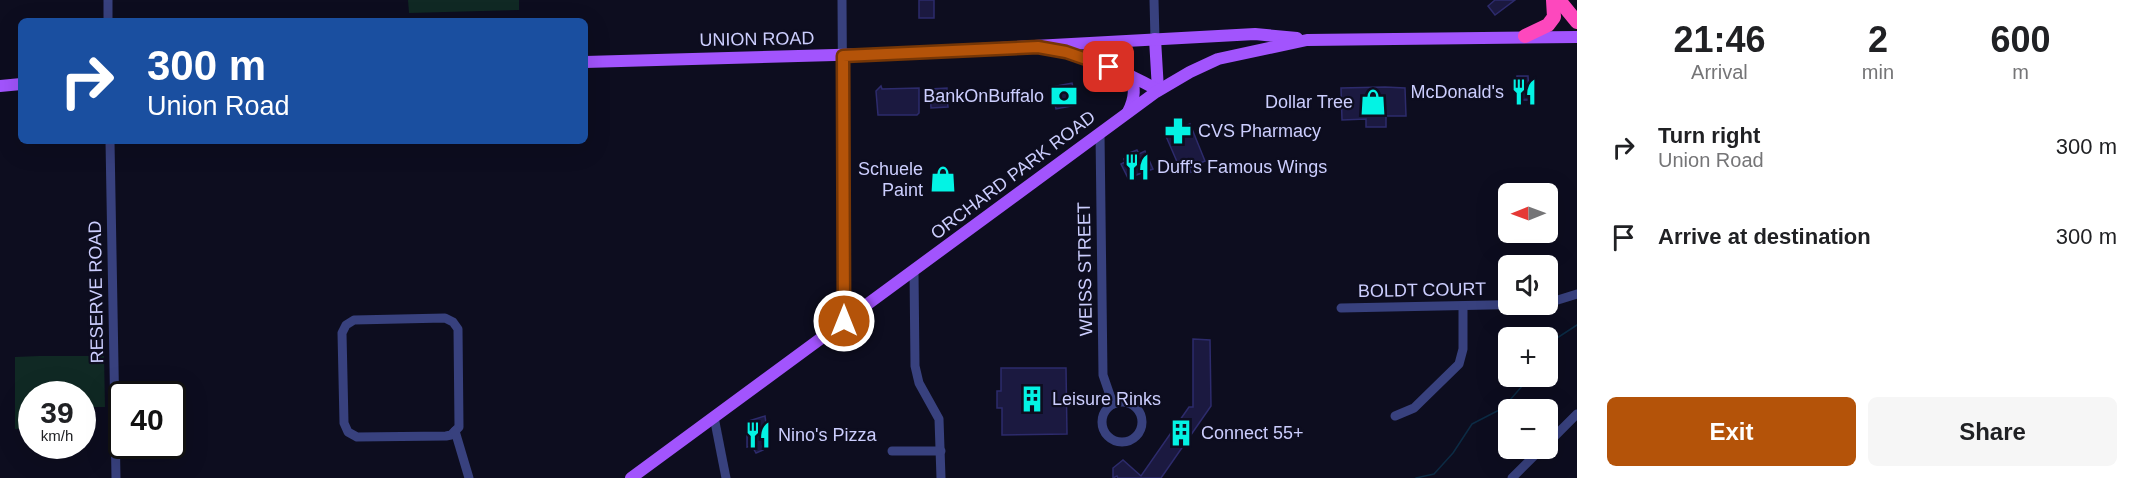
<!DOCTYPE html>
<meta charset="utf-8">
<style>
body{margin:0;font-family:Helvetica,sans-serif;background:#f6f6f6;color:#202124;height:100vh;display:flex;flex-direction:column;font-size:22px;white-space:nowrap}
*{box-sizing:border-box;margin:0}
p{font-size:20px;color:#757577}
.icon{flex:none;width:33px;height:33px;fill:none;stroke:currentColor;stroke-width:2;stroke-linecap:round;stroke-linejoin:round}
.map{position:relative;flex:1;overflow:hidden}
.drawer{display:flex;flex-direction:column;background:#fff;width:570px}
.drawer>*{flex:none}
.top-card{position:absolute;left:18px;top:18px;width:570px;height:126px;border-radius:9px;box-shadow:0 6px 24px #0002;background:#1a4fa0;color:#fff;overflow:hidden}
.needle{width:39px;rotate:269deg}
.controls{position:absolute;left:1498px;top:183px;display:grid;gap:12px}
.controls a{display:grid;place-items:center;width:60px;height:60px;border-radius:9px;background:#fff;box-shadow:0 6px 24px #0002;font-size:30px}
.speed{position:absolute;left:18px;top:381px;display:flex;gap:12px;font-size:30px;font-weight:700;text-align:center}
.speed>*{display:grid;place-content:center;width:78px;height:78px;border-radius:50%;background:#fff;box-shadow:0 6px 24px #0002;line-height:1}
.speed small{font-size:15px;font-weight:400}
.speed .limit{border:3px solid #111;border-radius:9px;background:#fff;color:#111}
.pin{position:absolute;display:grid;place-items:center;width:51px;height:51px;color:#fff;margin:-26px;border-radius:12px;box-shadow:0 3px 9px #0006}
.me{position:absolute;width:66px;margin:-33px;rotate:0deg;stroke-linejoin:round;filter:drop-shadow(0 0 4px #0008)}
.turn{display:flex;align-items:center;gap:21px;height:126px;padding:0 30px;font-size:27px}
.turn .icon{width:78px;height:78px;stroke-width:2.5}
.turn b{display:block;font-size:42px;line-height:51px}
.eta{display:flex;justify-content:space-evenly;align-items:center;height:102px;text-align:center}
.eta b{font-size:36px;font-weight:700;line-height:42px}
.action{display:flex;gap:12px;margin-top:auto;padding:12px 30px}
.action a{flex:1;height:69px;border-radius:9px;background:#b45309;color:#fff;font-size:24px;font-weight:700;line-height:69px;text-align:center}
.action a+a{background:#f6f6f6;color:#202124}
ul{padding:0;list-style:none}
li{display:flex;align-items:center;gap:18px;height:90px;padding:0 30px}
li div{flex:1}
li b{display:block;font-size:22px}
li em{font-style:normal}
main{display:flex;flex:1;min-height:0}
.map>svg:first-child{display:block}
.green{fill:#102924}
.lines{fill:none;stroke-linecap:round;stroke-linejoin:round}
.stream{stroke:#0c2b44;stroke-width:1.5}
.building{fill:#1b1940;stroke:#2d2b6c;stroke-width:1.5}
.minor{stroke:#38417e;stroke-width:9}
.major{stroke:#a254fd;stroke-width:12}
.highway{stroke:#fd48bd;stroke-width:14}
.route-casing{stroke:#753606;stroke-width:15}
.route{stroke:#b45309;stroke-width:10}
.labels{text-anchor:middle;stroke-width:4.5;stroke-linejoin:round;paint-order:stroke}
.street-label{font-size:18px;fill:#cccefe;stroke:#0d0d1f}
.poi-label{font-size:18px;fill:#cccefe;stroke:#0d0d1f;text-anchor:start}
</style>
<main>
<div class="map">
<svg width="1577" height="478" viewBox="0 0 1577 478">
<rect width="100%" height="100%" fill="#0d0d1f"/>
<g class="green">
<path d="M408,0H519V10L409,13Z"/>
<path d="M39,356H104L105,407H83L82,394H32L31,428L15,429V357Z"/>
</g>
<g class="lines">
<g class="stream">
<path d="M1548,349L1554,340L1577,325"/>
<path d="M1416,478L1434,474L1453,453L1472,424L1503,408L1531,376"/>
</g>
</g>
<g class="building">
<rect x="919" y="0" width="15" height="18"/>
<path d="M1495,0H1515L1495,15L1488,6Z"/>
<path d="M1517,76H1528L1530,100H1517Z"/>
<path d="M1072,83L1077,105L1056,109L1051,87Z"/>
<path d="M881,86L882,89L919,88V113L917,115H878L876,91Z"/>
<path d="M1385,87L1405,88L1406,116H1386V127H1366V119L1342,120L1341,88Z"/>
<path d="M947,88V93L959,92V99H947L948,107L931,108L930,89Z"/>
<path d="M1190,124L1205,161L1189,168L1191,172L1186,174L1184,169L1181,171L1165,134Z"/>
<path d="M1137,150L1139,154L1145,151L1153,169L1128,178L1121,164L1125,162L1124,159L1131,156L1129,153Z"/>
<path d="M1193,339L1210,340L1211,406L1161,478H1118L1117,476L1113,478V468L1123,460L1141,476L1189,407H1193Z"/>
<path d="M1001,368H1066L1067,434L1002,435V408H997V391H1001Z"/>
<path d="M765,416L769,445L762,446L763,450L756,453L752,446L747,447V424L749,421Z"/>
</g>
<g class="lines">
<g class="minor">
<path d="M108,0V21"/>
<path d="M842,0L844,321"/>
<path d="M1154,0L1155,39"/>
<path d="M1100,133L1103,375L1113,404"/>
<path d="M110,141L116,478"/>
<path d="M914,271L915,366L919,383L939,419L941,478"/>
<path d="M1548,303L1577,294"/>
<path d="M1341,308L1540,304"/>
<path d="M445,318L453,322L458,329L459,427L451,435L446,436L357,437L348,432L344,423L342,333L346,325L354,320Z"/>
<circle cx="1122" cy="422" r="20"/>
<path d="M1395,416L1414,408L1459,364L1463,349V306"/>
<path d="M714,417L726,478"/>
<path d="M455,431L469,478"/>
<path d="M1548,443L1577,414"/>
<path d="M892,451H941"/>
<path d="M1512,478L1542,448"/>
</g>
<g class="major">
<path d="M1155,39L1158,90"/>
<path d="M1053,50C1090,56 1125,72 1158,90"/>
<path d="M585,62L907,53L1255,34L1297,38"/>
<path d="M0,86L21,84"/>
<path d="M1128,112C1135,98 1136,87 1129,74"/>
<path d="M631,478L1156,92L1190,72L1218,59L1307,40L1577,37"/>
</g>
<g class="highway">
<path d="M1559,0L1577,22"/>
<path d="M1525,36L1548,25L1554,17L1553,0"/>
</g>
</g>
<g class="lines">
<g class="route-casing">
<path id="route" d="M844,321L843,56L1038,47L1066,52L1109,67"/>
</g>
<use href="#route" class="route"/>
</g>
<defs>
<g id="restaurant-bare" transform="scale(2.07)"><path d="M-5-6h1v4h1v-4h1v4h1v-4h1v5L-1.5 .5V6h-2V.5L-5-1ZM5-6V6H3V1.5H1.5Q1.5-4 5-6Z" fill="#03f3e4" stroke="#0d0d1f" stroke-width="2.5" paint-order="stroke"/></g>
<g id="bank-bare" transform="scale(2.07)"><path d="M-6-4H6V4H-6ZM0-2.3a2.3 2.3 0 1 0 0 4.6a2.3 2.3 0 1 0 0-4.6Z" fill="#03f3e4" stroke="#0d0d1f" stroke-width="2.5" paint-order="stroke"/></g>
<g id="shop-bare" transform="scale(2.07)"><path d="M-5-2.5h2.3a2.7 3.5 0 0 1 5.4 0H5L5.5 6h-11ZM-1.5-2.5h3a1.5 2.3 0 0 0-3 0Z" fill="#03f3e4" stroke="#0d0d1f" stroke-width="2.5" paint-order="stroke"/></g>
<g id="pharmacy-bare" transform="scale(2.07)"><path d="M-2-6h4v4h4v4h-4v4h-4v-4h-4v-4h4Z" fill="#03f3e4" stroke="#0d0d1f" stroke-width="2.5" paint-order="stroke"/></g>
<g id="building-bare" transform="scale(2.07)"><path d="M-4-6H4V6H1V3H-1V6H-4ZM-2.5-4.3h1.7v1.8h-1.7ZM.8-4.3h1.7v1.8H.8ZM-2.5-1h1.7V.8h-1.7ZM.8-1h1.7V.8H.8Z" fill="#03f3e4" stroke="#0d0d1f" stroke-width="2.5" paint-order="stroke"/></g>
</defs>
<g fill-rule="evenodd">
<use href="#restaurant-bare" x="1524" y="92"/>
<use href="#bank-bare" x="1064" y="96"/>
<use href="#shop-bare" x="1373" y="102"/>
<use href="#pharmacy-bare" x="1178" y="131"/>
<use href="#restaurant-bare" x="1137" y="167"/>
<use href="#shop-bare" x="943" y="179"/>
<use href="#building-bare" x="1032" y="399"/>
<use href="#building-bare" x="1181" y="433"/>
<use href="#restaurant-bare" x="758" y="435"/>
</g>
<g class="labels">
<g class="street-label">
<text transform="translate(757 39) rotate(-1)" y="6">UNION ROAD</text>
<text transform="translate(1013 175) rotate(-37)" y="6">ORCHARD PARK ROAD</text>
<text transform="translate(1085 269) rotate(-91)" y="6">WEISS STREET</text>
<text transform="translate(1422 290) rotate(-1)" y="6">BOLDT COURT</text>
<text transform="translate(96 292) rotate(-91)" y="6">RESERVE ROAD</text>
</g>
<g class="poi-label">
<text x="1504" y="98" text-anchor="end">McDonald's</text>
<text x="1044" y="102" text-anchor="end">BankOnBuffalo</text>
<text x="1353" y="108" text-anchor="end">Dollar Tree</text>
<text x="1198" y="137">CVS Pharmacy</text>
<text x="1157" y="173">Duff's Famous Wings</text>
<text x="923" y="175" text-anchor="end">Schuele<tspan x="923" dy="21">Paint</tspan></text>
<text x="1052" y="405">Leisure Rinks</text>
<text x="1201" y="439">Connect 55+</text>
<text x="778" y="441">Nino's Pizza</text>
</g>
</g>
</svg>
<div class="controls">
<a><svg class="needle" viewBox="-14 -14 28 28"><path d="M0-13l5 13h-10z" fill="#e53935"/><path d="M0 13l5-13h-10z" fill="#757577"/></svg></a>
<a><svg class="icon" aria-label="sound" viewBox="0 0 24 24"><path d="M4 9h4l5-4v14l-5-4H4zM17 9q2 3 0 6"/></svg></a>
<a>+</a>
<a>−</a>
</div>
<div class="speed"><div>39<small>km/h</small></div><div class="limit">40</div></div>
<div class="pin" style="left:1109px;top:67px;background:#d93025"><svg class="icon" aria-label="arrive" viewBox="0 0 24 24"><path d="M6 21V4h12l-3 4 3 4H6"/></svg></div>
<svg class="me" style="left:844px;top:321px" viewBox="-20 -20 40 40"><circle r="17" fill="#b45309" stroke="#fff" stroke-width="3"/><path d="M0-11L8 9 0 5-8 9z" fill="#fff"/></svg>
<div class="top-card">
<div class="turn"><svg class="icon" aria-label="right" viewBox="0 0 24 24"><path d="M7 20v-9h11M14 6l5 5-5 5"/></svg><div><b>300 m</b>Union Road</div></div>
</div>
</div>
<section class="drawer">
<div class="eta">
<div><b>21:46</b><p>Arrival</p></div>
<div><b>2</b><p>min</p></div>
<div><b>600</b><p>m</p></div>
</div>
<ul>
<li><svg class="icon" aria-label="right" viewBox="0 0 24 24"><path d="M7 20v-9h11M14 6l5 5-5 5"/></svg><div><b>Turn right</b><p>Union Road</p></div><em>300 m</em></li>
<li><svg class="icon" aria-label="arrive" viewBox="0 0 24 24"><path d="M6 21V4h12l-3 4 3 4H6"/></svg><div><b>Arrive at destination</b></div><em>300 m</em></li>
</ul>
<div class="action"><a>Exit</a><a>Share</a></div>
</section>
</main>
